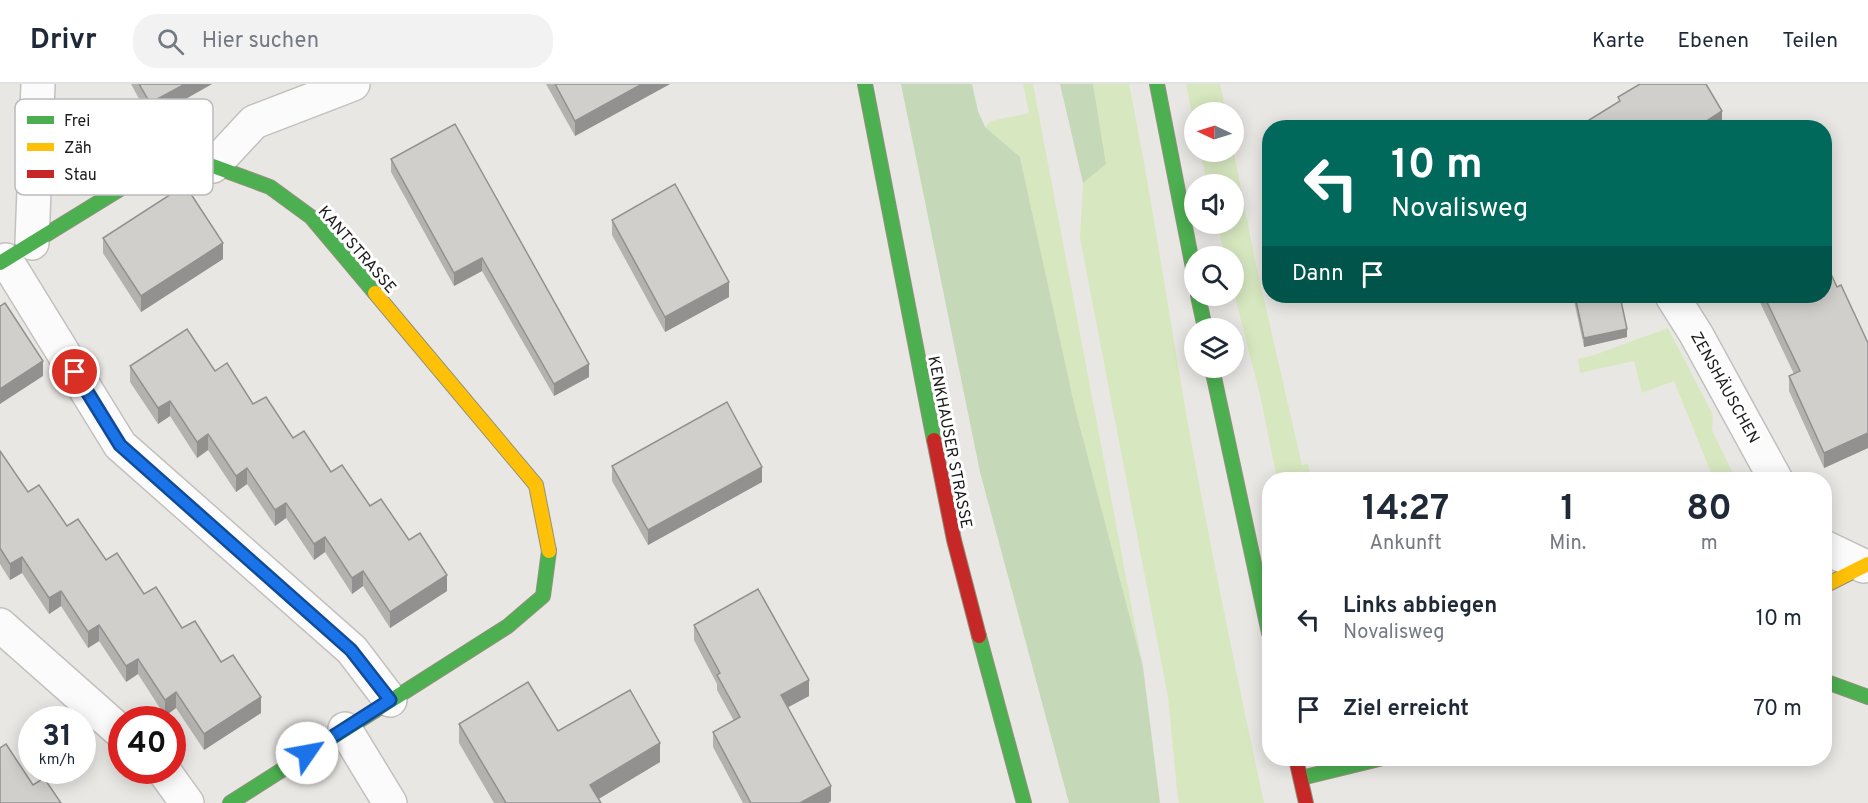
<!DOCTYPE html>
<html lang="de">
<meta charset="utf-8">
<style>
body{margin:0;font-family:Overpass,sans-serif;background:#f2f2f3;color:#1f2937;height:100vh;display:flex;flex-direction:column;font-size:22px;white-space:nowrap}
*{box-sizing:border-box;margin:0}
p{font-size:20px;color:#747a83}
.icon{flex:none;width:33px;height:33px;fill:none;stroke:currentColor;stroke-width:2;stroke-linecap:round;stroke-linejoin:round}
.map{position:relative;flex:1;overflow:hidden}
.drawer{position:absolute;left:1262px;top:388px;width:570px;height:294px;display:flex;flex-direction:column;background:#fff;border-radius:24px;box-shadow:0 3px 15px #0003}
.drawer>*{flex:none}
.top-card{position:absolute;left:1262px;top:36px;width:570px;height:183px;border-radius:24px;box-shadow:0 3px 15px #0003;background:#00695c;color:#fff;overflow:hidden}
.needle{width:39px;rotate:274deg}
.tools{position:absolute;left:1184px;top:18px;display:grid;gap:12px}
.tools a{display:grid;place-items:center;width:60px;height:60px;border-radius:50%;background:#fff;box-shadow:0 3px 15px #0003;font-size:30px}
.speed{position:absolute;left:18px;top:622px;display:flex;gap:12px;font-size:30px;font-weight:700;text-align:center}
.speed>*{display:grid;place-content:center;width:78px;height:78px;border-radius:50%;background:#fff;box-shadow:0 3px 15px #0003;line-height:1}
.speed small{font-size:15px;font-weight:400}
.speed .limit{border:9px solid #d22;background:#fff;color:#111}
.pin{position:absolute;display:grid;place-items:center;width:51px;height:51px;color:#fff;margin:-26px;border:3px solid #fff;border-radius:50%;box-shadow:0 2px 6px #0007}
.me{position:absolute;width:66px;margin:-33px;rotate:57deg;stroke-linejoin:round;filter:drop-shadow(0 0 4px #0008)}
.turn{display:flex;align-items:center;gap:21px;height:126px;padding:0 30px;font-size:27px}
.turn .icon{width:78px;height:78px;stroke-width:2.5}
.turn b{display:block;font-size:42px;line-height:51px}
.then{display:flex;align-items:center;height:57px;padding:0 30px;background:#0003;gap:12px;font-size:22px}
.eta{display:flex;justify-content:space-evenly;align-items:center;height:102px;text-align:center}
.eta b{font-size:36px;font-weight:700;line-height:42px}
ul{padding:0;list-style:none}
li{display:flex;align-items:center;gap:18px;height:90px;padding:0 30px}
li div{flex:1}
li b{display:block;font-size:22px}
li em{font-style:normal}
header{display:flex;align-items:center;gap:36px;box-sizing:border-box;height:84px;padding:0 30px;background:#fff;border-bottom:2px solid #e0e1e3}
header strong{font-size:28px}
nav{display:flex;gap:33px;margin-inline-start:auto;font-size:21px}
.search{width:420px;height:54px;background:#f2f2f3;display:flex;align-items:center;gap:15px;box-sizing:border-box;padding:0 21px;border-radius:24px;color:#747a83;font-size:22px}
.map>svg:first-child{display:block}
.grass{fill:#d7e8c0}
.forest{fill:#c5d8b8}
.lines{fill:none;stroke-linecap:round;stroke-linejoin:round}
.street-casing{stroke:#c2c1bf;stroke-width:36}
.fast-casing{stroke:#91927c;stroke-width:16}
.slow-casing{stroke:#91927c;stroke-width:16}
.jam-casing{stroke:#91927c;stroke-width:16}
.street{stroke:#fcfbfb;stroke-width:33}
.fast{stroke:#4caf50;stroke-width:14}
.slow{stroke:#ffc107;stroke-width:14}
.jam{stroke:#c62828;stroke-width:14}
.wall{fill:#b4b2af}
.shaded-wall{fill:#92918f}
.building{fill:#d1cfcc;stroke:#92918f;stroke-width:1.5}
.route-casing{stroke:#114b97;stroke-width:15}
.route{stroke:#1a73e8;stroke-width:10}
.labels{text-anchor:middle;stroke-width:6;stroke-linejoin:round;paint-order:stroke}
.street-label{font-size:16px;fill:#1b1b1b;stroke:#fff}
.key{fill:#fff;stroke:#bbb;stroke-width:1.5}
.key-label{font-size:16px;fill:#1b1b1b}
</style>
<header>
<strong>Drivr</strong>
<div class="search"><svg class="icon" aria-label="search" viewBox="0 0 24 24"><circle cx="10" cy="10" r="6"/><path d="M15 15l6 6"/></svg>Hier suchen</div>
<nav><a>Karte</a><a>Ebenen</a><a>Teilen</a></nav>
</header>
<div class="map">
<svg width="1868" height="719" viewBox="0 0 1868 719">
<rect width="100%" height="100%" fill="#e9e7e3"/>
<g class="grass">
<path d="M1023,0H1033L1143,583L1075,324L1020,73L985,43L991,37L1029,29Z"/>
<path d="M1093,0H1129C1152,113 1168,227 1188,340C1211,467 1237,593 1264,719H1179L1178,716L1168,613L1080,154L1083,99L1106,79Z"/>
<path d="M1186,0H1220L1226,28H1194V39Z"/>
<path d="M1233,64L1255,176L1302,381L1308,380L1311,396H1277L1261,315L1233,205V172H1225L1217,140H1233V100H1208L1200,68H1233Z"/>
<path d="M1668,244L1713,331L1712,346L1736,396H1714L1674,297L1642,309L1634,277L1580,289L1578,275L1594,271Z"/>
</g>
<g class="forest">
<path d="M901,0H972L978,27L985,43L1020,73L1075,324L1143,583L1160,719H1069L980,388Z"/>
<path d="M1060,0H1093L1106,80L1083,99Z"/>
</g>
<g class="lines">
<g class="street-casing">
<g id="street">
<path d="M213,82L254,38L353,0"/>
<path d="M32,159L38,0"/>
<path d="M6,176L120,361L352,566L390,616"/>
<path d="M1672,212L1696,250L1776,396"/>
<path d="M1824,463L1864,482"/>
<path d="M0,541L122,649"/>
<path d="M345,645L390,719"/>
<path d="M164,687L187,719"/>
</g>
</g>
<g class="fast-casing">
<g id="fast">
<path d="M865,0L934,356"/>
<path d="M1157,0L1194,189"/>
<path d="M0,179L151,86L213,82L270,103L311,133L375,209"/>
<path d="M1198,212L1205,244"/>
<path d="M1212,284L1269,549"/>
<path d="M979,552L1024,719"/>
<path d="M1824,597L1868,613"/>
<path d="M1301,694L1379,675"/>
<path d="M230,719L508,542L543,512L549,467"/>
</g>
</g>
<g class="slow-casing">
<g id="slow">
<path d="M375,209L536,401L549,467"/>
<path d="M1824,502L1868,480"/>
</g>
</g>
<g class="jam-casing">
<g id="jam">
<path d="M934,356L954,456L979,552"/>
<path d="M1296,675L1306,719"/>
</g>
</g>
<use href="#street" class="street"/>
<use href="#fast" class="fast"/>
<use href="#slow" class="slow"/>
<use href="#jam" class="jam"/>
</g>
<g class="wall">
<path d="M131,0H212L150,35Z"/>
<path d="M546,0H670L575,52Z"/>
<path d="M455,40L589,293L554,312L482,187L454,202L391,88V75Z"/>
<path d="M612,136L729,213L665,248L612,151Z"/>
<path d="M103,154L223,175L141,228L103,169Z"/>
<path d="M1837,203L1868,259V364L1824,384L1789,307V292L1794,290L1757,212H1824Z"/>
<path d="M1573,212H1620L1627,253L1584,263Z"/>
<path d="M130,282L215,287L409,456L447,507L390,544L363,502L352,510L325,468L314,476L286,434L275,442L247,400L236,408L208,366L197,374L170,332L158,340L130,298Z"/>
<path d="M0,368L28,408L221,578L261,629L204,666L176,624L165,632L138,590L126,598L99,557L88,564L61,522L49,530L22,489L10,496L0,480Z"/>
<path d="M612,382L762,398L648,461L612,397Z"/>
<path d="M694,541L809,612L788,623L831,717L828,719H743L713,663V648L734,637L717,606V600L694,556Z"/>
<path d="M459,640L558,647L660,678L598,715L601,719H494L459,659Z"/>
</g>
<g class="shaded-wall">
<path d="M185,0H212L150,35V19Z"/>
<path d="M642,0H670L575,52V37Z"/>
<path d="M1722,27V42L1719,44H1708V36Z"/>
<path d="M223,159V175L141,228V212Z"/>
<path d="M482,174V187L454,202V189Z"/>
<path d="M729,198V213L665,248V233Z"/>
<path d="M1627,245V253L1584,263V254Z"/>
<path d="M43,277V292L0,320V305Z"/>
<path d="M589,280V293L554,312V300Z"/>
<path d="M170,317V332L158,340V324Z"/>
<path d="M1868,349V364L1824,384V369Z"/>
<path d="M208,350V366L197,374V358Z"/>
<path d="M762,383V398L648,461V446Z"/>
<path d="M247,384V400L236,408V392Z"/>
<path d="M286,419V434L275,442V426Z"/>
<path d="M325,453V468L314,476V460Z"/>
<path d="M22,473V489L10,496V480Z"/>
<path d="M363,487V502L352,510V494Z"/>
<path d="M447,491V507L390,544V528Z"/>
<path d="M61,507V522L49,530V514Z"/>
<path d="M99,541V557L88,564V548Z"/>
<path d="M138,575V590L126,598V582Z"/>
<path d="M809,596V612L781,627V611Z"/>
<path d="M176,608V624L165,632V616Z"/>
<path d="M261,613V629L204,666V650Z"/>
<path d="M660,659V678L592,719L590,701Z"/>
<path d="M831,702V717L828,719H800Z"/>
</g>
<g class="building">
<path d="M139,0H185L150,19Z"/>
<path d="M555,0H642L575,37Z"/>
<path d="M1640,0H1706L1722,27L1708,36L1711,44H1583L1581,41L1620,17L1618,13Z"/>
<path d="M455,40L589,280L554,300L482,174L454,189L391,75Z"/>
<path d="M675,100L729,198L665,233L612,136Z"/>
<path d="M185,101L223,159L141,212L103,154Z"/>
<path d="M1824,175L1837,203L1841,201L1868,259V349L1824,369L1789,292L1800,287L1764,212H1824Z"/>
<path d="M1575,212H1620L1627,245L1584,254Z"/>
<path d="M5,219L43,277L0,305V222Z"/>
<path d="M187,245L215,287L227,279L253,320L266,313L293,354L304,347L331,388L342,381L370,422L381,415L409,456L420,449L447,491L390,528L363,487L352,494L325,453L314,460L286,419L275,426L247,384L236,392L208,350L197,358L170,317L158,324L130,282Z"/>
<path d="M727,318L762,383L648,446L612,382Z"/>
<path d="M0,367L28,408L39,401L67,442L78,435L106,476L117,469L144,510L156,503L182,544L195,537L221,578L233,571L261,613L204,650L176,608L165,616L138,575L126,582L99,541L88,548L61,507L49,514L22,473L10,480L0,464Z"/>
<path d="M758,505L809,596L781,611L831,702L800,719H751L713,648L740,633L717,591L720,589L694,541Z"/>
<path d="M528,598L558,647L630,606L660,659L590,701L601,719H506L459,640Z"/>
<path d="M6,660L33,701L44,694L61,719H0V664Z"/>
</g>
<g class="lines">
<g class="route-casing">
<path id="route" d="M75,288L120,361L351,566L390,616L307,669"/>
</g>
<use href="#route" class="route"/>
</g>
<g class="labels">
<g class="street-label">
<text transform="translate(358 165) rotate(49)" y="6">KANTSTRASSE</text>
<text transform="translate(1726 303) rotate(61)" y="6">ZENSHÄUSCHEN</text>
<text transform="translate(951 358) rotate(79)" y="6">KENKHAUSER STRASSE</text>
</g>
</g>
<rect x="15" y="15" width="198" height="96" rx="9" class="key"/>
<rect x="27" y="32" width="27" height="8" fill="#4caf50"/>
<rect x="27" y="59" width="27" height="8" fill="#ffc107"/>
<rect x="27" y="86" width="27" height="8" fill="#c62828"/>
<g class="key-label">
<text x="64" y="42">Frei</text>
<text x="64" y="69">Zäh</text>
<text x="64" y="96">Stau</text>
</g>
</svg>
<div class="tools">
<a><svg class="needle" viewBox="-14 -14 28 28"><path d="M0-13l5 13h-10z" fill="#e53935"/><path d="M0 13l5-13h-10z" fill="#747a83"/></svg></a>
<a><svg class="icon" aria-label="sound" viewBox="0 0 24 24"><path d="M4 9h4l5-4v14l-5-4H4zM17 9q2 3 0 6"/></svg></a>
<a><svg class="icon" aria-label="search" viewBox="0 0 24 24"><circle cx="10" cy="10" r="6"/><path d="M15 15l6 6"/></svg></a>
<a><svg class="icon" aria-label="layers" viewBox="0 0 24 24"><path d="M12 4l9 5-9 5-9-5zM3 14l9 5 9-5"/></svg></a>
</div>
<div class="speed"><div>31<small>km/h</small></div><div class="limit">40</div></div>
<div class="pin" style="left:75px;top:288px;background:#d93025"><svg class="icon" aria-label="arrive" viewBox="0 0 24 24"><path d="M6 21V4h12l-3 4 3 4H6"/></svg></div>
<svg class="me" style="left:307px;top:669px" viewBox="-20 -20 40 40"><circle r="19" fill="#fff"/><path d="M0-13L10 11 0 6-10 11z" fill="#1a73e8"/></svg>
<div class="top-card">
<div class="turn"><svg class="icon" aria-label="left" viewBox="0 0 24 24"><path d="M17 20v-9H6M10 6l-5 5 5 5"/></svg><div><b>10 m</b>Novalisweg</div></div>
<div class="then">Dann<svg class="icon" aria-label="arrive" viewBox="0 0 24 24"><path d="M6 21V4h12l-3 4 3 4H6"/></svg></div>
</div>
<section class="drawer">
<div class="eta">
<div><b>14:27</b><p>Ankunft</p></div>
<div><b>1</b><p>Min.</p></div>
<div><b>80</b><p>m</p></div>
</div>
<ul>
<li><svg class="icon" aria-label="left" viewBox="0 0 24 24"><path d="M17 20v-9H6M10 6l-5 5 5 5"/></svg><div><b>Links abbiegen</b><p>Novalisweg</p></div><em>10 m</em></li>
<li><svg class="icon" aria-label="arrive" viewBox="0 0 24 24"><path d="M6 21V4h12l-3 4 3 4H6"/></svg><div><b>Ziel erreicht</b></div><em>70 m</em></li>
</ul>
</section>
</div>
